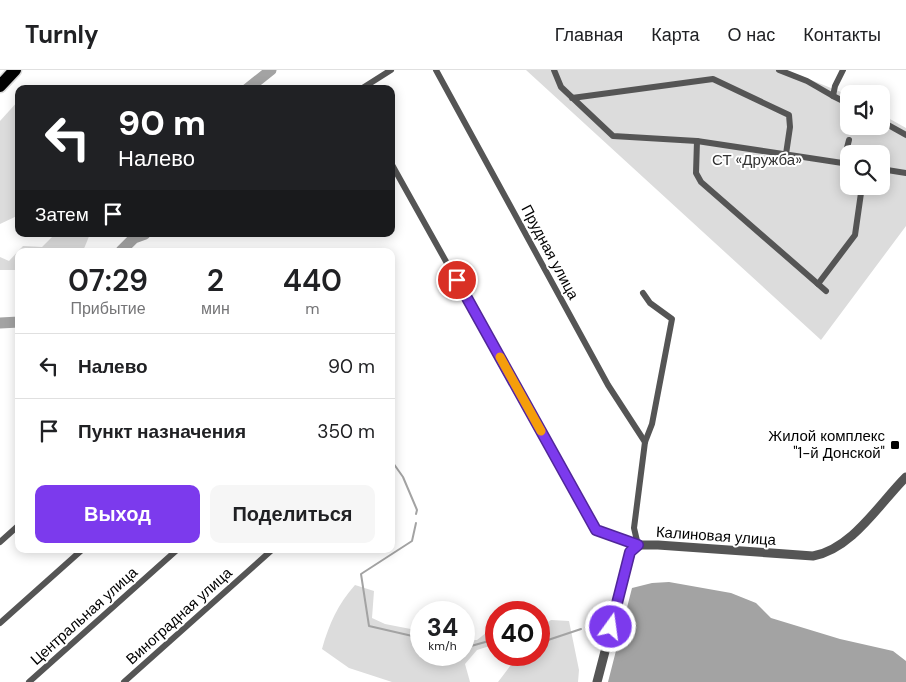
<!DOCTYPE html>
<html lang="ru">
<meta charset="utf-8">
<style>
body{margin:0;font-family:"DM Sans",sans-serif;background:#f6f6f6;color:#202124;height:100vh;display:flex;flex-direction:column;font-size:19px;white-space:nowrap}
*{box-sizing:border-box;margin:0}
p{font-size:16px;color:#757577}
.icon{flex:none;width:28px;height:28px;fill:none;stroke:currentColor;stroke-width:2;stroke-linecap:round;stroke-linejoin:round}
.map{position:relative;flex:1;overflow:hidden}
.side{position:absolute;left:15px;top:178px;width:380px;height:305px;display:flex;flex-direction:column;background:#fff;border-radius:10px;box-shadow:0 2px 12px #0003}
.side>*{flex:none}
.banner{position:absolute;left:15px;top:15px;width:380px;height:152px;border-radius:10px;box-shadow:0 2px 12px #0003;background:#202124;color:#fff;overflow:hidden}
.fabs{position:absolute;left:840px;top:15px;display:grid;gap:10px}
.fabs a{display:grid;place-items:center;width:50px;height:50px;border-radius:10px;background:#fff;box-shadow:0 2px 12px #0003;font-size:25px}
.speed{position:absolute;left:410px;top:531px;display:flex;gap:10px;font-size:25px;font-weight:700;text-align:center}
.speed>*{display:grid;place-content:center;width:65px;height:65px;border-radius:50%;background:#fff;box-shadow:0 2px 12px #0003;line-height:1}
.speed small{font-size:12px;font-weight:400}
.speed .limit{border:8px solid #d22;background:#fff;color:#111}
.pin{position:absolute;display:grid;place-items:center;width:42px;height:42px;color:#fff;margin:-21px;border:2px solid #fff;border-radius:50%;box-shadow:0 1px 5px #0007}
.me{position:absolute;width:55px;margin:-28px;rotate:14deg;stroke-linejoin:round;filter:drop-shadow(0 0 4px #0008)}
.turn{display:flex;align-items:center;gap:18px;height:105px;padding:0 20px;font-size:22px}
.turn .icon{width:65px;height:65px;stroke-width:2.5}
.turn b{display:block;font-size:35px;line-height:42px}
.then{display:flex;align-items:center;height:48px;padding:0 20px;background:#0003;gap:10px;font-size:19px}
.eta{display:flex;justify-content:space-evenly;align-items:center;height:85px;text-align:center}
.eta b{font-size:30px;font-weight:600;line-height:35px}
.action{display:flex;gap:10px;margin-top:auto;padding:10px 20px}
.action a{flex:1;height:58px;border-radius:10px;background:#7c3aed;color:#fff;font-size:20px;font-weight:600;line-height:58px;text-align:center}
.action a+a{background:#f6f6f6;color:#202124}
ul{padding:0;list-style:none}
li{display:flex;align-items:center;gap:15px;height:65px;padding:0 20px;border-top:1px solid #e0e0e0}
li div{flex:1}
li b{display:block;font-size:19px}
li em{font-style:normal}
header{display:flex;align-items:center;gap:30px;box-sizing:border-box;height:70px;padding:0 25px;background:#fff;border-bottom:1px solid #e0e0e0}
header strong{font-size:24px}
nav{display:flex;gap:28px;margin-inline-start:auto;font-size:18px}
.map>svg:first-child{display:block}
.green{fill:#dcdcdc;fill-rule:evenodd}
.water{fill:#a3a3a3}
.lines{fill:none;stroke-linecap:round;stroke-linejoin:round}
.stream{stroke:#a3a3a3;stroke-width:2}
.river{stroke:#a3a3a3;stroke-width:11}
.motorway-casing{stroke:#dbdbdb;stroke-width:15}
.minor{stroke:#555;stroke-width:6}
.tertiary{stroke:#555;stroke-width:9}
.motorway{stroke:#000;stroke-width:12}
.route-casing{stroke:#51269a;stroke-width:12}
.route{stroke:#7c3aed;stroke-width:9}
.slow{stroke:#f59e0b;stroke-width:9}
.poi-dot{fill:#000;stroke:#fff;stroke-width:2}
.labels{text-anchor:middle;stroke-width:4;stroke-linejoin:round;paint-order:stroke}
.park-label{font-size:15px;fill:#333;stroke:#fff}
.street-label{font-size:15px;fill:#000;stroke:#fff}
.poi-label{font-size:15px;fill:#000;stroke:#fff;text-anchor:end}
</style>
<header>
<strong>Turnly</strong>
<nav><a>Главная</a><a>Карта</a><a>О нас</a><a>Контакты</a></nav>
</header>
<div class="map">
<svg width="906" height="612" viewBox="0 0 906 612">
<rect width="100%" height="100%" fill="#fff"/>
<g class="green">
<path d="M526,0H786L841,22L849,26V56H881V44L906,58V156L821,270ZM849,84H881V116H849Z"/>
<path d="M19,30V145L0,154V51Z"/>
<path d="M55,164H90L83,181H19V200H0V187L9,191L23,176L42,177Z"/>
<path d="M355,515L374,521L372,548L385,554L421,561V585H464V570H477L491,559H496V574L477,580L465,594L470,612H392L349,598L322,579C329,554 338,534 355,515Z"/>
<path d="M551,550L569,551L579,600L578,612H498L517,587L514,585H539V558Z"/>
</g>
<path class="water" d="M669,512L731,523L756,533L771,548L840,569L893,581L906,591V612H608L632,518L652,513Z"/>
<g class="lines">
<g class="stream">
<path d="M391,390L403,407L417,440L416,444"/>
<path d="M416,453L412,471L361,504L369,556L421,568"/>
<path d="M539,573L581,559"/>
<path d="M464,578L496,569"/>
</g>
<g class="river">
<path d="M247,19L271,0"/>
<path d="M121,181L134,168L145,164"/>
<path d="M0,253L19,252"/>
</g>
<g class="motorway-casing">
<path id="motorway" d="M0,16L15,0"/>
</g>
<g class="minor">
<path d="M436,0L608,315L645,372"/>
<path d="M554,0L561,17L613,66L697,71L849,94"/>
<path d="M779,0L807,11L833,26L835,16L843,0"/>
<path d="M361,19L391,0"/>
<path d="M833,26L849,34"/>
<path d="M572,28L713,9L789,45L790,57L786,84"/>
<path d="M881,51L906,65"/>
<path d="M697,71L696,103L701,112L818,214"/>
<path d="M391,93L596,460L638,475"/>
<path d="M843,93L849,70"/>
<path d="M881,99L906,103"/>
<path d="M826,221L818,214L855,165L862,116"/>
<path d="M0,472L19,455"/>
<path d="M638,475L634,458L645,372L652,354L672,249L650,233L643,223"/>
<path d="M0,553L83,479"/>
<path d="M29,612L178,479"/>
<path d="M124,612L273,479"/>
</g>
<path class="tertiary" d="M597,612L632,478L638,475H658L813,486C852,479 879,434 906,407"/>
<use href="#motorway" class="motorway"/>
</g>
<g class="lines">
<g class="route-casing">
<path id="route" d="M457,210L596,460L638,475L630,482L611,557"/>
</g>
<use href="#route" class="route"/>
<path class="slow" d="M500,287L541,361"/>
</g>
<rect class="poi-dot" x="890" y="370" width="10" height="10" rx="2.5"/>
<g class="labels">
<g class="park-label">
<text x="757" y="95">СТ «Дружба»</text>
</g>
<g class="street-label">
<text transform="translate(550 182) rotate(62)" y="5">Прудная улица</text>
<text transform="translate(716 466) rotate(4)" y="5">Калиновая улица</text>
<text transform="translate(84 546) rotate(-42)" y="5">Центральная улица</text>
<text transform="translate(179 546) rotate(-42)" y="5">Виноградная улица</text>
</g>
<g class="poi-label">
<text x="885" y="371">Жилой комплекс<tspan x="885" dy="17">"1-й Донской"</tspan></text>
</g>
</g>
</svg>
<div class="fabs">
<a><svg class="icon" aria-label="sound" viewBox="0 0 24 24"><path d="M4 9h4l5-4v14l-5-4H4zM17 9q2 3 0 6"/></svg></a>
<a><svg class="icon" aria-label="search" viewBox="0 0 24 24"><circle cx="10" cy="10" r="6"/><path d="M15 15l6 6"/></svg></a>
</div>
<div class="speed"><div>34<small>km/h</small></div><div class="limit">40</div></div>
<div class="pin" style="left:457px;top:210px;background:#d93025"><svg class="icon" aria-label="arrive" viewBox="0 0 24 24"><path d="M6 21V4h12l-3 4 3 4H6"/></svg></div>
<svg class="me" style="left:611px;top:557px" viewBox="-20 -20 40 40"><circle r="17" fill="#7c3aed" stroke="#fff" stroke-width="3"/><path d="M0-11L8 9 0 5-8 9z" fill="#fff"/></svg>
<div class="banner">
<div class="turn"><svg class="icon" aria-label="left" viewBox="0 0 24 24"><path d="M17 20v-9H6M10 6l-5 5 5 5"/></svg><div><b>90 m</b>Налево</div></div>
<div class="then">Затем<svg class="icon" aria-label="arrive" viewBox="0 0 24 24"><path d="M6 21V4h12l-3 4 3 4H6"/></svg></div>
</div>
<section class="side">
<div class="eta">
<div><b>07:29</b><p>Прибытие</p></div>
<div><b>2</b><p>мин</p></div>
<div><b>440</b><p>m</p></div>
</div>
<ul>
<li><svg class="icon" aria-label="left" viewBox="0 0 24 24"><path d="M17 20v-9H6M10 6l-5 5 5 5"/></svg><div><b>Налево</b></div><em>90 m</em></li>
<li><svg class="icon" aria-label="arrive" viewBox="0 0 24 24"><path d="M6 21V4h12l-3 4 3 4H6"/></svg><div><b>Пункт назначения</b></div><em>350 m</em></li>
</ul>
<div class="action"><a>Выход</a><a>Поделиться</a></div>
</section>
</div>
